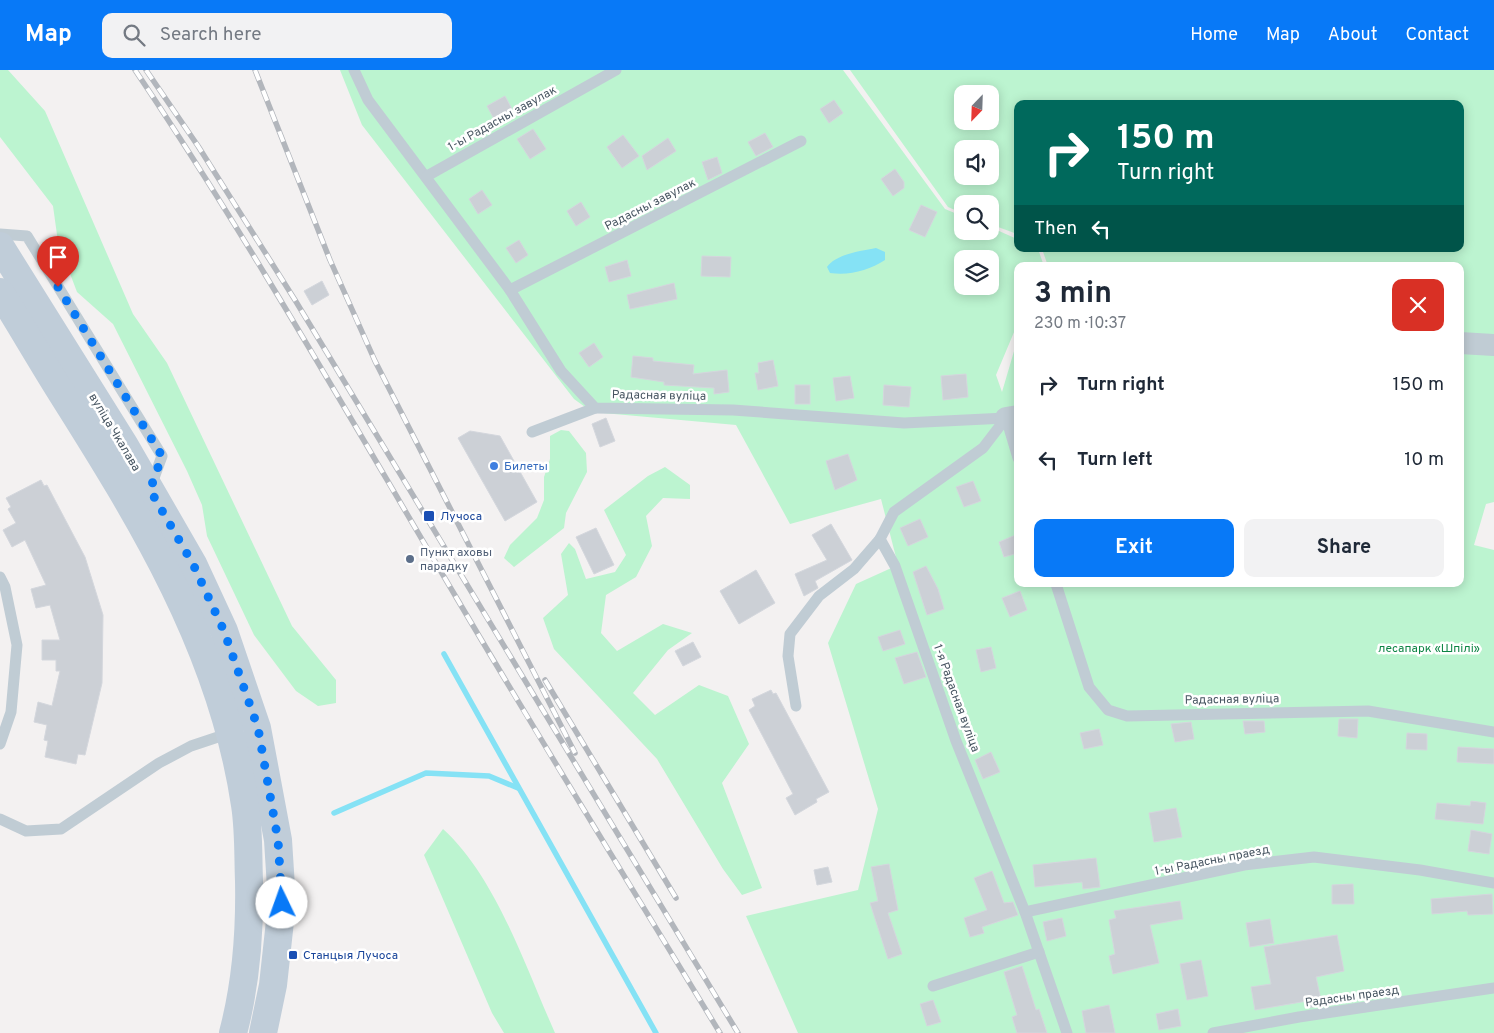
<!DOCTYPE html>
<meta charset="utf-8">
<style>
body{margin:0;font-family:Overpass,sans-serif;background:#f2f2f3;color:#1f2937;height:100vh;display:flex;flex-direction:column;font-size:19px;white-space:nowrap}
*{box-sizing:border-box;margin:0}
p{font-size:16px;color:#747a83}
.icon{flex:none;width:28px;height:28px;fill:none;stroke:currentColor;stroke-width:2;stroke-linecap:round;stroke-linejoin:round}
.map{position:relative;flex:1;overflow:hidden}
.sheet{position:absolute;left:1014px;top:192px;width:450px;height:325px;display:flex;flex-direction:column;background:#fff;border-radius:10px;box-shadow:0 2px 12px #0003}
.sheet>*{flex:none}
.hud{position:absolute;left:1014px;top:30px;width:450px;height:152px;border-radius:10px;box-shadow:0 2px 12px #0003;background:#00695c;color:#fff;overflow:hidden}
.needle{width:32px;rotate:203deg}
.buttons{position:absolute;left:954px;top:15px;display:grid;gap:10px}
.buttons a{display:grid;place-items:center;width:45px;height:45px;border-radius:10px;background:#fff;box-shadow:0 2px 12px #0003;font-size:25px}
.pin{position:absolute;display:grid;place-items:center;width:42px;height:42px;color:#fff;margin:-51px -21px;border-radius:50% 50% 50% 0;rotate:-45deg;box-shadow:0 0 5px #0007}
.pin .icon{rotate:45deg}
.me{position:absolute;width:55px;margin:-28px;rotate:357deg;stroke-linejoin:round;filter:drop-shadow(0 0 4px #0008)}
.turn{display:flex;align-items:center;gap:18px;height:105px;padding:0 20px;font-size:22px}
.turn .icon{width:65px;height:65px;stroke-width:2.5}
.turn b{display:block;font-size:35px;line-height:42px}
.then{display:flex;align-items:center;height:48px;padding:0 20px;background:#0003;gap:10px;font-size:19px}
.round{display:grid;place-items:center;flex:none;width:52px;height:52px;border-radius:10px;background:#f2f2f3}
.summary{display:flex;align-items:center;justify-content:space-between;height:85px;padding:0 20px}
h1{font-size:30px;font-weight:700;line-height:38px}
.action{display:flex;gap:10px;margin-top:auto;padding:10px 20px}
.action a{flex:1;height:58px;border-radius:10px;background:#0879f7;color:#fff;font-size:20px;font-weight:700;line-height:58px;text-align:center}
.action a+a{background:#f2f2f3;color:#1f2937}
ul{padding:0;list-style:none}
li{display:flex;align-items:center;gap:15px;height:75px;padding:0 20px}
li div{flex:1}
li b{display:block;font-size:19px}
li em{font-style:normal}
header{display:flex;align-items:center;gap:30px;box-sizing:border-box;height:70px;padding:0 25px;background:#0879f7;color:#fff}
header strong{font-size:24px}
nav{display:flex;gap:28px;margin-inline-start:auto;font-size:18px}
.search{width:350px;height:45px;background:#f2f2f3;display:flex;align-items:center;gap:12px;box-sizing:border-box;padding:0 18px;border-radius:10px;color:#747a83;font-size:19px}
.map>svg:first-child{display:block}
.green{fill:#bcf4d0;fill-rule:evenodd}
.water{fill:#85e2f5}
.lines{fill:none;stroke-linecap:round;stroke-linejoin:round}
.stream{stroke:#85e2f5;stroke-width:5.5}
.building{fill:#ccd0d6;stroke:#d4d7dd}
.service{stroke:#c0ccd4;stroke-width:11}
.minor{stroke:#c0ccd4;stroke-width:22}
.secondary{stroke:#c0cdd9;stroke-width:28}
.rail-casing{stroke:#b2b6bc;stroke-width:5.5}
.rail{stroke:#fff;stroke-width:4;stroke-dasharray:11;stroke-linecap:butt}
.route{stroke:#0879f7;stroke-width:9;stroke-dasharray:0 16.2}
.shop-dot{fill:#3f7fe0;stroke:#fff;stroke-width:2}
.transit-dot{fill:#1a4fb4;stroke:#fff;stroke-width:2}
.service-dot{fill:#5c6f8a;stroke:#fff;stroke-width:2}
.labels{text-anchor:middle;stroke-width:5;stroke-linejoin:round;paint-order:stroke}
.street-label{font-size:12px;fill:#475561;stroke:#fff}
.shop-label{font-size:12px;fill:#366cbe;stroke:#fff;text-anchor:start}
.transit-label{font-size:12px;fill:#164399;stroke:#fff;text-anchor:start}
.service-label{font-size:12px;fill:#4e5e75;stroke:#fff;text-anchor:start}
.park-label{font-size:12px;fill:#0e8545;stroke:#fff}
</style>
<header>
<strong>Map</strong>
<div class="search"><svg class="icon" aria-label="search" viewBox="0 0 24 24"><circle cx="10" cy="10" r="6"/><path d="M15 15l6 6"/></svg>Search here</div>
<nav><a>Home</a><a>Map</a><a>About</a><a>Contact</a></nav>
</header>
<div class="map">
<svg width="1494" height="963" viewBox="0 0 1494 963">
<rect width="100%" height="100%" fill="#f3f1f1"/>
<g class="green">
<path d="M0,0H8L45,41L133,244L167,293L292,556L336,610V633L318,636L296,621L254,565L207,466L202,435L187,401L113,254L77,222L58,172L53,136L0,67Z"/>
<path d="M340,0H843L945,139L962,146V161H990V157L1017,169L1018,179H1038L1044,196H1018L1017,255L996,305L1002,322L1017,271L1018,514H1460V196H1048L1042,179H1460V34H1018L1017,164L990,154V134H962V143L948,137L850,0H1494V432L1486,434L1474,475L1494,480V963H798L746,846L858,820L878,739L828,573L856,514L898,495L881,429L790,454L736,355L592,342L574,329L362,55ZM962,24H990V51H962ZM962,79H990V106H962ZM962,189H990V216H962Z"/>
<path d="M561,360L569,361L586,383L587,402L566,443L564,458L514,497L504,488L510,475L537,448L544,430V407L550,389V366Z"/>
<path d="M665,397L690,415V429L663,428L646,446L652,476L636,507L606,525L601,563L617,581L663,554L692,563L668,580L633,623L655,645L699,615L728,626L749,674L722,713L762,818L742,825L723,799L657,689L554,579L543,548L568,525L561,484L569,473L575,479L586,509L615,502L626,485L604,440L648,406Z"/>
<path d="M443,759C496,807 526,898 555,963H504L492,943L424,785Z"/>
</g>
<path class="water" d="M876,178L885,182V190C869,200 850,206 830,203L827,197C836,184 861,181 876,178Z"/>
<g class="lines">
<g class="stream">
<path d="M444,584L656,963"/>
<path d="M334,743L426,703L489,706L518,718"/>
</g>
</g>
<g class="building">
<path d="M505,26L512,39L494,49L487,36Z"/>
<path d="M834,30L843,43L829,53L820,39Z"/>
<path d="M533,59L546,79L530,89L517,69Z"/>
<path d="M765,63L773,77L756,86L748,72Z"/>
<path d="M623,65L639,86L622,98L607,77Z"/>
<path d="M668,68L676,81L647,100L642,86Z"/>
<path d="M717,87L722,103L708,110L702,92Z"/>
<path d="M895,99L904,112V118L893,126L881,109Z"/>
<path d="M482,120L492,135L478,144L469,129Z"/>
<path d="M581,132L590,147L576,156L567,141Z"/>
<path d="M921,135L937,142L925,167L909,160Z"/>
<path d="M519,170L528,185L516,193L506,178Z"/>
<path d="M702,186L731,187L730,207L701,206Z"/>
<path d="M627,190L631,206L609,212L605,197Z"/>
<path d="M322,211L329,225L312,235L304,221Z"/>
<path d="M674,213L677,229L630,239L627,225Z"/>
<path d="M594,273L603,287L589,297L579,283Z"/>
<path d="M633,286L653,288V291L694,295L693,304L727,300L729,322L714,324V318L664,315V312L631,307Z"/>
<path d="M773,290L778,316L758,320L755,303H759L758,293Z"/>
<path d="M966,304L968,327L943,330L941,306Z"/>
<path d="M850,306L854,328L836,331L833,308Z"/>
<rect x="795" y="315" width="15" height="19"/>
<path d="M884,315L911,317L909,337L883,335Z"/>
<path d="M606,348L615,371L600,377L592,354Z"/>
<path d="M470,361L500,366L537,432L505,451L458,368Z"/>
<path d="M848,384L857,410L835,420L826,391Z"/>
<path d="M41,410L44,416L47,415L85,487L103,545L102,613L85,685L78,684L76,694L45,687L48,671L44,670L47,655L34,652L38,632L52,636L60,601H56V590H42V570H60L50,535L36,538L31,519L46,515L25,470L12,477L3,460L16,453L8,439L11,437L6,428Z"/>
<path d="M973,411L981,431L964,437L956,417Z"/>
<path d="M920,449L928,467L908,476L900,458Z"/>
<path d="M831,454L852,490L815,511L818,518L804,526L795,504L827,490L812,465Z"/>
<path d="M596,458L614,495L594,504L576,467Z"/>
<path d="M1018,464V483L1004,487L999,472Z"/>
<path d="M926,496L938,519L944,539L927,545L913,502Z"/>
<path d="M756,500L775,533L739,554L720,521Z"/>
<path d="M1020,521L1027,540L1010,547L1002,528Z"/>
<path d="M900,560L905,574L883,581L878,567Z"/>
<path d="M693,572L701,587L683,596L675,581Z"/>
<path d="M991,577L996,598L981,602L976,580Z"/>
<path d="M917,582L926,607L904,614L895,588Z"/>
<path d="M771,620L773,624L776,623L829,722L816,729L817,732L795,745L786,728L793,724L749,640L755,636L752,629Z"/>
<path d="M1339,649H1358L1357,668L1338,666Z"/>
<path d="M1243,651H1264L1265,662L1245,664Z"/>
<path d="M1191,652L1194,669L1175,672L1171,654Z"/>
<path d="M1099,659L1103,675L1084,679L1080,663Z"/>
<path d="M1407,663L1427,664V680L1406,679Z"/>
<path d="M1458,677L1494,679V694L1457,692Z"/>
<path d="M991,682L1000,702L983,709L975,690Z"/>
<path d="M1471,731L1486,733L1483,754L1435,749L1437,733L1470,736Z"/>
<path d="M1176,738L1182,767L1154,772L1149,743Z"/>
<path d="M1471,760L1492,764L1489,784L1468,781Z"/>
<path d="M1096,788L1100,817L1083,819L1082,812L1035,817L1033,795Z"/>
<path d="M889,794L898,840L888,843L902,884L888,889L870,833L878,831L871,797Z"/>
<path d="M828,797L832,812L817,815L814,800Z"/>
<path d="M992,801L1004,833L1013,832L1018,845L982,857L984,863L970,867L964,848L987,840L974,808Z"/>
<path d="M1353,814L1354,834H1332V815Z"/>
<path d="M1492,824L1493,844L1468,845L1467,841L1432,844L1431,829Z"/>
<path d="M1180,831L1183,849L1150,855L1159,893L1113,904L1109,886L1115,884L1109,850L1116,848L1114,841Z"/>
<path d="M1062,848L1066,866L1047,871L1043,852Z"/>
<path d="M1270,849L1274,873L1250,877L1246,853Z"/>
<path d="M1337,865L1344,901L1316,907L1322,935L1308,938L1307,931L1255,940L1251,917L1271,914L1264,877Z"/>
<path d="M1201,890L1208,926L1187,930L1180,894Z"/>
<path d="M1022,896L1036,940L1039,939L1047,963H1017L1012,947L1017,945L1004,902Z"/>
<path d="M933,930L941,952L927,956L920,934Z"/>
<path d="M1109,935L1115,963H1086L1082,941Z"/>
<path d="M1178,939L1181,956L1159,960L1156,944Z"/>
</g>
<g class="lines">
<g class="service">
<path d="M354,0L368,30L510,220L561,301L595,338L733,340L904,353L1006,348L1018,388"/>
<path d="M427,106L616,0"/>
<path d="M0,164L27,166L162,386L151,416"/>
<path d="M510,220L801,71"/>
<path d="M1006,348L983,378L894,442L880,469L895,496L956,671L1025,842L1067,963"/>
<path d="M532,362L595,338"/>
<path d="M0,507L5,517L17,575L11,642L0,674"/>
<path d="M1056,514L1089,617L1108,640L1127,646L1368,641L1494,662"/>
<path d="M796,636L788,586L790,564L819,526L854,499L880,469"/>
<path d="M0,749L26,761L61,759L159,693L191,676L230,663"/>
<path d="M1025,842L1244,795L1314,787L1420,800L1494,813"/>
<path d="M933,916L1039,882"/>
<path d="M1213,963L1299,947L1494,918"/>
</g>
<g class="minor">
<path d="M1460,273L1494,275"/>
<path d="M1006,348L1018,346"/>
</g>
<g class="secondary">
<path d="M0,176L125,376L193,494L224,561L257,658L278,770L282,833L273,915L263,963"/>
<path d="M0,222C20,254 39,287 59,319C141,449 222,579 245,735C249,760 248,786 249,811C250,862 246,914 233,963"/>
</g>
<g class="rail-casing">
<g id="rail">
<path d="M135,0C250,171 351,350 456,527C542,673 632,818 720,963"/>
<path d="M146,0L198,76L295,230L738,963"/>
<path d="M255,0L330,190L375,291L575,683"/>
<path d="M545,610L676,828"/>
</g>
</g>
<use href="#rail" class="rail"/>
</g>
<g class="lines">
<path class="route" d="M58,217L162,386L150,420L193,494L224,561L258,658L278,770L282,833"/>
</g>
<circle class="shop-dot" cx="494" cy="396" r="5"/>
<g class="transit-dot">
<rect x="423" y="440" width="12" height="12" rx="2.5"/>
<rect x="288" y="880" width="10" height="10" rx="2.5"/>
</g>
<circle class="service-dot" cx="410" cy="489" r="5"/>
<g class="labels">
<g class="street-label">
<text transform="translate(502 48) rotate(-29)" y="4">1-ы Радасны завулак</text>
<text transform="translate(650 134) rotate(-27)" y="4">Радасны завулак</text>
<text transform="translate(659 325) rotate(1)" y="4">Радасная вуліца</text>
<text transform="translate(115 362) rotate(59)" y="4">вуліца Чкалава</text>
<text transform="translate(957 628) rotate(70)" y="4">1-я Радасная вуліца</text>
<text transform="translate(1232 629) rotate(-1)" y="4">Радасная вуліца</text>
<text transform="translate(1212 790) rotate(-11)" y="4">1-ы Радасны праезд</text>
<text transform="translate(1352 926) rotate(-8)" y="4">Радасны праезд</text>
</g>
<g class="shop-label">
<text x="504" y="400">Билеты</text>
</g>
<g class="transit-label">
<text x="440" y="450">Лучоса</text>
<text x="303" y="889">Станцыя Лучоса</text>
</g>
<g class="service-label">
<text x="420" y="486">Пункт аховы<tspan x="420" dy="14">парадку</tspan></text>
</g>
<g class="park-label">
<text x="1429" y="582">лесапарк «Шпілі»</text>
</g>
</g>
</svg>
<div class="buttons">
<a><svg class="needle" viewBox="-14 -14 28 28"><path d="M0-13l5 13h-10z" fill="#e53935"/><path d="M0 13l5-13h-10z" fill="#747a83"/></svg></a>
<a><svg class="icon" aria-label="sound" viewBox="0 0 24 24"><path d="M4 9h4l5-4v14l-5-4H4zM17 9q2 3 0 6"/></svg></a>
<a><svg class="icon" aria-label="search" viewBox="0 0 24 24"><circle cx="10" cy="10" r="6"/><path d="M15 15l6 6"/></svg></a>
<a><svg class="icon" aria-label="layers" viewBox="0 0 24 24"><path d="M12 4l9 5-9 5-9-5zM3 14l9 5 9-5"/></svg></a>
</div>
<div class="pin" style="left:58px;top:217px;background:#d93025"><svg class="icon" aria-label="arrive" viewBox="0 0 24 24"><path d="M6 21V4h12l-3 4 3 4H6"/></svg></div>
<svg class="me" style="left:282px;top:833px" viewBox="-20 -20 40 40"><circle r="19" fill="#fff"/><path d="M0-13L10 11 0 6-10 11z" fill="#0879f7"/></svg>
<div class="hud">
<div class="turn"><svg class="icon" aria-label="right" viewBox="0 0 24 24"><path d="M7 20v-9h11M14 6l5 5-5 5"/></svg><div><b>150 m</b>Turn right</div></div>
<div class="then">Then<svg class="icon" aria-label="left" viewBox="0 0 24 24"><path d="M17 20v-9H6M10 6l-5 5 5 5"/></svg></div>
</div>
<section class="sheet">
<div class="summary"><div><h1>3 min</h1><p>230 m · 10:37</p></div><a class="round" style="background:#d93025;color:#fff"><svg class="icon" aria-label="close" viewBox="0 0 24 24"><path d="M6 6l12 12M18 6L6 18"/></svg></a></div>
<ul>
<li><svg class="icon" aria-label="right" viewBox="0 0 24 24"><path d="M7 20v-9h11M14 6l5 5-5 5"/></svg><div><b>Turn right</b></div><em>150 m</em></li>
<li><svg class="icon" aria-label="left" viewBox="0 0 24 24"><path d="M17 20v-9H6M10 6l-5 5 5 5"/></svg><div><b>Turn left</b></div><em>10 m</em></li>
</ul>
<div class="action"><a>Exit</a><a>Share</a></div>
</section>
</div>
